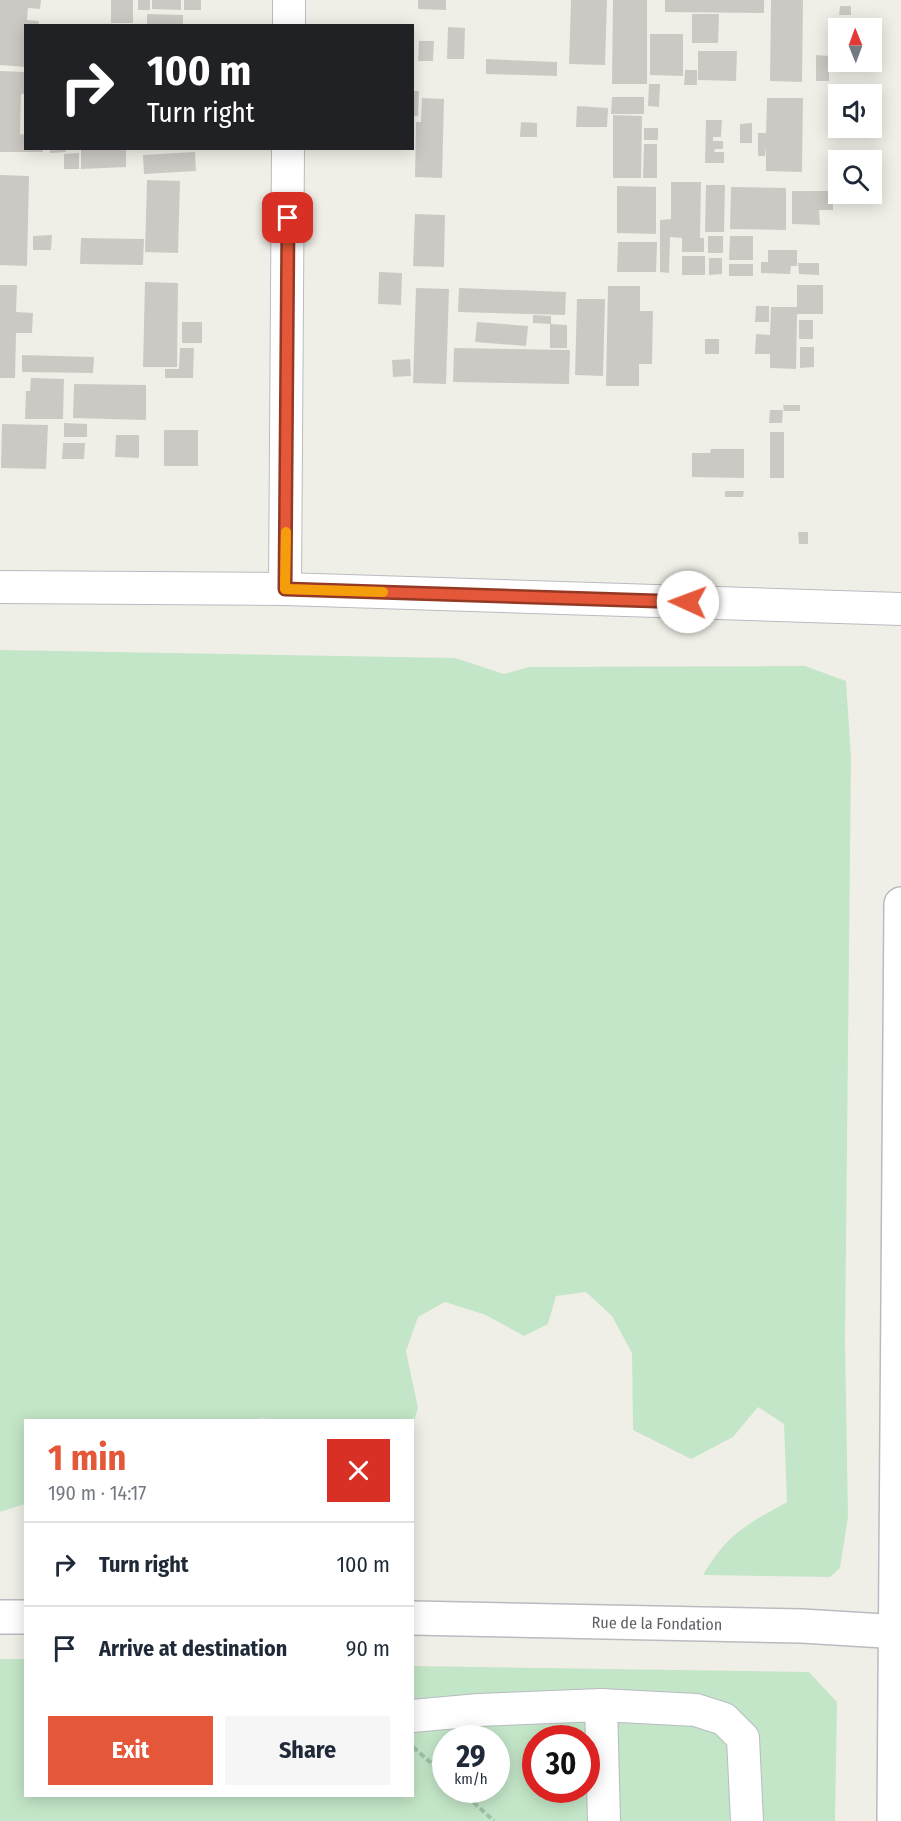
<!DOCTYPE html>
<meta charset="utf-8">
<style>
body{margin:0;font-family:"Fira Sans Condensed",sans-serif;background:#f6f6f7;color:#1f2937;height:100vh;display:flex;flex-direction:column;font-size:22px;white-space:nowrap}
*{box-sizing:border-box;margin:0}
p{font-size:20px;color:#747a83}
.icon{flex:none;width:33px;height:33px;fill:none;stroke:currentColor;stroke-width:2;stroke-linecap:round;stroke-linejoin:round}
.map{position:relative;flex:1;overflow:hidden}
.details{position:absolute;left:24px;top:1419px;width:390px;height:378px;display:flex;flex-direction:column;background:#fff;border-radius:0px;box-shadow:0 3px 15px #0003}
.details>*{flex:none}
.guide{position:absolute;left:24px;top:24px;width:390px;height:126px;border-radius:0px;box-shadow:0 3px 15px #0003;background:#202124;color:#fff;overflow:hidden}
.needle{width:39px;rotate:359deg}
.buttons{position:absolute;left:828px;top:18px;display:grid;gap:12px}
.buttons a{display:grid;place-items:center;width:54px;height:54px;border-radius:0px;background:#fff;box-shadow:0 3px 15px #0003;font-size:30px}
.speed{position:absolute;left:432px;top:1725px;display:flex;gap:12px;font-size:30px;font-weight:700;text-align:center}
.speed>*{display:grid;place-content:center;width:78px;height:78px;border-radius:50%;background:#fff;box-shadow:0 3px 15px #0003;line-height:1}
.speed small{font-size:15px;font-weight:400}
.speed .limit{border:9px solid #d22;background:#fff;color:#111}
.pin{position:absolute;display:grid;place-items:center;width:51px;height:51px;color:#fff;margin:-26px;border-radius:12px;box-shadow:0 3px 9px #0006}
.me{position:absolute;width:66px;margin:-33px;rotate:272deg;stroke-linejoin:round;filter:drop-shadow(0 0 4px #0008)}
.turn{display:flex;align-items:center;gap:21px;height:126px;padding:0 24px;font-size:27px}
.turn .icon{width:78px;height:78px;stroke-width:2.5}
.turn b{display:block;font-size:42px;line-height:51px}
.round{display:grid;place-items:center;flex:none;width:63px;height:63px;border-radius:0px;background:#f6f6f7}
.summary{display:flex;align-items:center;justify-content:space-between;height:102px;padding:0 24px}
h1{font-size:36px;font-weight:700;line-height:45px;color:#e45738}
.button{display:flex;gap:12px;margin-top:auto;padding:12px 24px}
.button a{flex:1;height:69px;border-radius:0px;background:#e45738;color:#fff;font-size:24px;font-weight:700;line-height:69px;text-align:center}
.button a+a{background:#f6f6f7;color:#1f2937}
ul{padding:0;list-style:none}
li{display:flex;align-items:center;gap:18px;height:84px;padding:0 24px;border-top:2px solid #e0e1e3}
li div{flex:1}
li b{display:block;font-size:22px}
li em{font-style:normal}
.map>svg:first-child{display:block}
.green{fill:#c4e6c8;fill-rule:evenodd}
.building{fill:#ccc9c4}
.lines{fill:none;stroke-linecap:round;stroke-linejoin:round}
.minor-casing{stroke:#b9bbc0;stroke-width:34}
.tertiary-casing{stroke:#b9bbc0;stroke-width:36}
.path{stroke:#9cc5ac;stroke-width:4;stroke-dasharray:6 3;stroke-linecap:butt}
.minor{stroke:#fff;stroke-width:32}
.tertiary{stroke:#fff;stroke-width:33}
.route-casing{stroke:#943924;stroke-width:15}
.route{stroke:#e45738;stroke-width:10}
.slow{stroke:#f59e0b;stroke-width:10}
.labels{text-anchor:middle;stroke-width:6;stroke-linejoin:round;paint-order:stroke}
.street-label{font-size:16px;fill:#5e6166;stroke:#fff}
</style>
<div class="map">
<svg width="901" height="1821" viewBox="0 0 901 1821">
<rect width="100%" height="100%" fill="#f0efe7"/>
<g class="green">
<path d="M0,650L455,658L504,674L529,667L805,666L846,681L851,758L845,1341L848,1517L840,1568L830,1577L703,1575C729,1532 745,1526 787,1502L784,1424L758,1407L733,1437L691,1459L633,1430L632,1353L612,1316L586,1292L556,1296L548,1324L524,1336L486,1315L445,1302L418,1317L406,1351L418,1408L413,1424L412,1420H269L263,1418L252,1420H26L25,1504L0,1512Z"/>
<path d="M0,1659H25L26,1796H412L413,1666L809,1672L837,1702L835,1821H0ZM446,1738H496V1790H446ZM536,1738H586V1790H536Z"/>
</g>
<g class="building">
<path d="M0,0H41L40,9L28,8L27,20L39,21L38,26H26V67L0,65Z"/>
<rect x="111" y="0" width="22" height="23"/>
<rect x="138" y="0" width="12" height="10"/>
<path d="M152,0H181V10L152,9Z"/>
<rect x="184" y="0" width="17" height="10"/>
<path d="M418,0H446V10L418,9Z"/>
<path d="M571,0H607L605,65L569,64Z"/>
<path d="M613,0H647V84H612Z"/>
<path d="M665,0H764V13L665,12Z"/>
<path d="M771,0H803L802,82L770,81Z"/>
<path d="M840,6H851V15H839Z"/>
<path d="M147,14L183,15V26H147Z"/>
<path d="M692,14H719L718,43H692Z"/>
<path d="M448,27L465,28L464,59H447Z"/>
<path d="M650,34H683V76L650,75Z"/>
<path d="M419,41H434L433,61H418Z"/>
<path d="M698,51H737L736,81L698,80Z"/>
<path d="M816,55L829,56V81H816Z"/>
<path d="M486,59L557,62V76L486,74Z"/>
<path d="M685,70H697V85H684Z"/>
<path d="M0,71L26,72V94H21L20,134L26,135V148H43V152H0Z"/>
<path d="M649,84H660L659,107L648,106Z"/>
<path d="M412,91H419L418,116H412Z"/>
<path d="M612,97H644V114H611Z"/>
<path d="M422,98L444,99L442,178L415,177L416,122H421Z"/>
<path d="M767,98H803L802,172L766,171V147L765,156H758V133H766Z"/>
<path d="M577,106L608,108L607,127H576Z"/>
<path d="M613,115L642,116L641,178H613Z"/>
<path d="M706,120H722L721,137H713V141H723V149H715L714,152H724V163H705Z"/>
<path d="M521,122L537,123V137H520Z"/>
<path d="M752,123V143H740V124Z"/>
<rect x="644" y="128" width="14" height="12"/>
<path d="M644,144H657V178H643Z"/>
<path d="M50,148H66V152L50,153Z"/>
<path d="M81,148H126V167L81,169Z"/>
<path d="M195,152L196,171L144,174L143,155Z"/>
<path d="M79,153V169H64V154Z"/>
<path d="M0,175L29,176L27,266L0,265Z"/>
<path d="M147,180L180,181L178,253L145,252Z"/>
<path d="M671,182H701L700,238H704V252H682V238L670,237L669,273L660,272V220L671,219Z"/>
<path d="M706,185H725L724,232H705Z"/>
<path d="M617,186L656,187V234L617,233Z"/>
<path d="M731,187L786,188V230L730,229Z"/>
<path d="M792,191H833V210H819L820,225L792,224Z"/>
<path d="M415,214L445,215L444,267L413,266Z"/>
<path d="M52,235L51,250H33V236Z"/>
<rect x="708" y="236" width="15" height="17"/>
<path d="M730,236H753V260H729Z"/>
<path d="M81,238L144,239L143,265L80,264Z"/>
<path d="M618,242H657L656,272H617Z"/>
<path d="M768,250H797V266H791L790,274L761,273V262H768Z"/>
<rect x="682" y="256" width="23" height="19"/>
<path d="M709,258H722V274L709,275Z"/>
<path d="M798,263H819V275L799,274Z"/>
<rect x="729" y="264" width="24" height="12"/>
<path d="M379,272L402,273L401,305L378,304Z"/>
<path d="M145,282L178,283L177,367H143Z"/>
<path d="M0,285H17L16,312L33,313L32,333H16L15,378H0Z"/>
<path d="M797,285H823V314H797L796,369L770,368V354H755L756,334L770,335L771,307H797Z"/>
<path d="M608,286H640V311H653L652,364H639V386H606Z"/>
<path d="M416,288L449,289L446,384L413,383Z"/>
<path d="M459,288L566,292L565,315L458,312Z"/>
<path d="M577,299H605L603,376L575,375Z"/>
<path d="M756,306H769V322H755Z"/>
<path d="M533,315L551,316V324L533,323Z"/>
<rect x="799" y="320" width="14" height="19"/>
<rect x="182" y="322" width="20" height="21"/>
<path d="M477,322L528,326L526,346L475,342Z"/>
<path d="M550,324L567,325V348H550Z"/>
<rect x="705" y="339" width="14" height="15"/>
<path d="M800,347H814V367L800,368Z"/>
<path d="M180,348H194L193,378H165V369H179Z"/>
<path d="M454,348L570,350L569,384L453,382Z"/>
<path d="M22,355L94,357L93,373L22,372Z"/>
<path d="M410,359L411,376L393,377L392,360Z"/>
<path d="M31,378L64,379L63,419H25L26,391H30Z"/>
<path d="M74,384L146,385V420L73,418Z"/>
<path d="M783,405H800V411H784Z"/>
<path d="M770,410H783L782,423H769Z"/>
<path d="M64,423L87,424V437H64Z"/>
<path d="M2,424L48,425L46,469L1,468Z"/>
<rect x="164" y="430" width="34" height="36"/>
<rect x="770" y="432" width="14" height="46"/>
<path d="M116,435H139V458L115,457Z"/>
<path d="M63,443H85L84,459H62Z"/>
<path d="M711,449H744V478L692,477V453H710Z"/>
<path d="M725,491H744L743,497H725Z"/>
<path d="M798,532H808V544H799Z"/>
</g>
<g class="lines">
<g class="minor-casing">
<g id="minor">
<path d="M289,0V26"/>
<path d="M0,587L285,589L901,609"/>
<path d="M285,589L288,148"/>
<path d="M601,1705L604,1821"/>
<path d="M412,1716L479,1710L601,1705L696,1710L724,1719L743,1738L747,1821"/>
</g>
</g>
<g class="tertiary-casing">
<g id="tertiary">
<path d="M0,1617H26"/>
<path d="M412,1618L802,1626L901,1632"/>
<path d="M894,1821L901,904"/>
</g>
</g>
<g class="path">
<path d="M413,1747L446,1776"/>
<path d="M460,1790L494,1821"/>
</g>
<use href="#minor" class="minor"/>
<use href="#tertiary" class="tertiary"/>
</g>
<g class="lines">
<g class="route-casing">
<path id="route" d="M288,218L285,589L688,602"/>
</g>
<use href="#route" class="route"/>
<path class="slow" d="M286,532L285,589L383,592"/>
</g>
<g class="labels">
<g class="street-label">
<text transform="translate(657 1623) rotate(1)" y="6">Rue de la Fondation</text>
</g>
</g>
</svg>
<div class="buttons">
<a><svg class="needle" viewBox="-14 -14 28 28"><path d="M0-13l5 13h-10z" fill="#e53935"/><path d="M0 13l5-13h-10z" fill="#747a83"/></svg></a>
<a><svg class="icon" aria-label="sound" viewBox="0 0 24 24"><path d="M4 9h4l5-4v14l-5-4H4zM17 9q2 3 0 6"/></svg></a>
<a><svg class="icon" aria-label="search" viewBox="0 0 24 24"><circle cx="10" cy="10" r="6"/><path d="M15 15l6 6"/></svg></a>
</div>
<div class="speed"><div>29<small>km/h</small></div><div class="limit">30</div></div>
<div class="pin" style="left:288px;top:218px;background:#d93025"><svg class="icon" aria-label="arrive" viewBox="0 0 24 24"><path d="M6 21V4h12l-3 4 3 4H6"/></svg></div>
<svg class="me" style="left:688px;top:602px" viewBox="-20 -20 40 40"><circle r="19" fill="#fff"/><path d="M0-13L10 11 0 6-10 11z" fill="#e45738"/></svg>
<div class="guide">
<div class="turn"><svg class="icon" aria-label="right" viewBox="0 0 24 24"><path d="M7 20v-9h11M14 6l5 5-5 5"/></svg><div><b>100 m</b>Turn right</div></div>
</div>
<section class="details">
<div class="summary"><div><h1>1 min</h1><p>190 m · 14:17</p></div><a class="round" style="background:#d93025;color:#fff"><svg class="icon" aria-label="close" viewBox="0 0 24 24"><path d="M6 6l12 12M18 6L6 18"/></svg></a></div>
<ul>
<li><svg class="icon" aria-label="right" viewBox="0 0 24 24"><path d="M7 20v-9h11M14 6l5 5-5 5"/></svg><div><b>Turn right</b></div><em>100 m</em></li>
<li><svg class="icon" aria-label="arrive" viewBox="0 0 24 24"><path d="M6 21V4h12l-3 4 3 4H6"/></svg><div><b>Arrive at destination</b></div><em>90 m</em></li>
</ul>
<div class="button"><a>Exit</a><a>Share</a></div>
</section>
</div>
